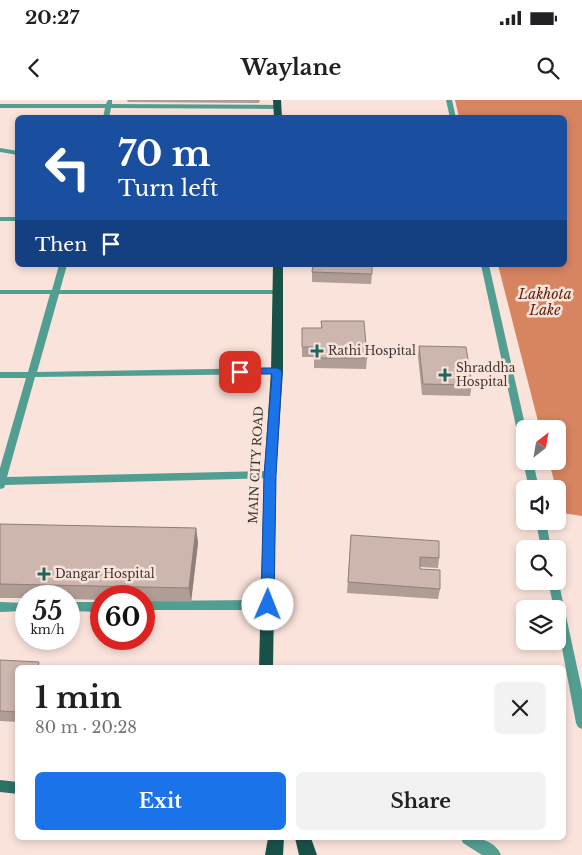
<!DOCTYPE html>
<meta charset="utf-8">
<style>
body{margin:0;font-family:"Libre Baskerville",serif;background:#f2f2f2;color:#202124;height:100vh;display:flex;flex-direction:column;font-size:19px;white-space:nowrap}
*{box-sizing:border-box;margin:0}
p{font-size:16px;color:#757577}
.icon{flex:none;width:28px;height:28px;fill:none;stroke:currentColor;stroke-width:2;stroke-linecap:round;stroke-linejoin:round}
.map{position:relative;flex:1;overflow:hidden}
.drawer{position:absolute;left:15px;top:565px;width:551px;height:175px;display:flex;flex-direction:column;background:#fff;border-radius:8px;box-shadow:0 2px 8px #0003}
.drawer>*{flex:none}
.guide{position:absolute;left:15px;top:15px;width:552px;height:152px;border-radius:8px;box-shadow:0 2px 8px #0003;background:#1a4fa0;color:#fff;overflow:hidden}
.needle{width:32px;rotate:31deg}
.fabs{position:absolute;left:516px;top:320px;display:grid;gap:10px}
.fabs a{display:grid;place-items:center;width:50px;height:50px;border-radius:8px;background:#fff;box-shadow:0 2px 8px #0003;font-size:25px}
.speed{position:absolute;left:15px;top:485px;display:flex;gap:10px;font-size:25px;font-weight:700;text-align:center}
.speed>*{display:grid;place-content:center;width:65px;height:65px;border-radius:50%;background:#fff;box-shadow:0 2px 8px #0003;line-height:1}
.speed small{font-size:12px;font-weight:400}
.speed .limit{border:8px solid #d22;background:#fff;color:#111}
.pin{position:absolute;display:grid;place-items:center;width:42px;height:42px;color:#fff;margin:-21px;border-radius:10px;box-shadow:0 2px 8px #0006}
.me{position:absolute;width:55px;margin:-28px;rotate:1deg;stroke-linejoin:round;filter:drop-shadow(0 0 4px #0008)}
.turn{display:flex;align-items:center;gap:18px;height:105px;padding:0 20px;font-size:22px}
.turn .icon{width:65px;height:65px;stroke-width:2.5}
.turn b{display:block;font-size:35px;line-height:42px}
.then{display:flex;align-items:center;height:48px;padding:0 20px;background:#0003;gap:10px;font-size:19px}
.round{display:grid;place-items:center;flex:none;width:52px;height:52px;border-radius:8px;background:#f2f2f2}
.head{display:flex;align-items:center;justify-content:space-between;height:85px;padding:0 20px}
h1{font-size:30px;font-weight:800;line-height:38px}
.action{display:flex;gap:10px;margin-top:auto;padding:10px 20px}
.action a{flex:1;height:58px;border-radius:8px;background:#1a73e8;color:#fff;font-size:20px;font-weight:800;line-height:58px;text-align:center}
.action a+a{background:#f2f2f2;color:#202124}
.status{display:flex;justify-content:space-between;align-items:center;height:35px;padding:0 25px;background:#fff;direction:ltr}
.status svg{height:14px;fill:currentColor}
header{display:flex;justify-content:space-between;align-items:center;height:65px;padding:0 20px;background:#fff;font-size:22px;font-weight:800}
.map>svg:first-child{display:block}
.water{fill:#d78461}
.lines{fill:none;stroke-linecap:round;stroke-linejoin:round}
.street{fill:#539e92;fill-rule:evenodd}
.secondary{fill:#2d7167;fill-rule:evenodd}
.primary{fill:#195149;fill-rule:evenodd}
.wall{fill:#af9d96}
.shaded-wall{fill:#8f7f7a}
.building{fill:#ccb6ae;stroke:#8f7f7a}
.route{fill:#1a73e8;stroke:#114b97}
.poi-dot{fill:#1e675c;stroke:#fae3db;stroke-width:2}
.labels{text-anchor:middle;stroke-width:5;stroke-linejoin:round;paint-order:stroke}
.poi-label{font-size:12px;fill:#3e3532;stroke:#fae3db;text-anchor:start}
.street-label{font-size:12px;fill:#3e3532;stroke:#fae3db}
.water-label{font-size:14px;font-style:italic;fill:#5a250c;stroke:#fae3db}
</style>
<div class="status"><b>20:27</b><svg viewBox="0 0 49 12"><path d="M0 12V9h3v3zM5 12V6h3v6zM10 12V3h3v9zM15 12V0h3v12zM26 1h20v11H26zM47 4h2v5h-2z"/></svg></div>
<header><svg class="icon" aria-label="back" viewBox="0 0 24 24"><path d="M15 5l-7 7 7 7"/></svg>Waylane<svg class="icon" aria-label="search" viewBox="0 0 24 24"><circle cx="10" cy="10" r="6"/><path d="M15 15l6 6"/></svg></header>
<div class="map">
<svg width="582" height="755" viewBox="0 0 582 755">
<rect width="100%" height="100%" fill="#fae3db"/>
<path class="water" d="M455,0H582V416L562,413L549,361H558V329H540L498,165H565V18L459,17Z"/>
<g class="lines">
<g class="street">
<path d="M108,0H112V4L277,5L280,7L277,9L111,8L109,18H103L105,8H0V4H106Z"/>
<path d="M446,0H452L456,18H450Z"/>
<path d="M0,48L18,51V55L0,52Z"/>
<rect x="0" y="117" width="18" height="4"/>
<path d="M59,165H67L60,190H278L282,192L278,194H59L37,272L277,268L281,271L277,274L35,277L7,377L270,371L275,375L274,378L5,385L4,388L0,389V368L26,278H0V272H28L50,194H0V190H52Z"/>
<path d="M481,165H489L526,329L525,348L520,345Z"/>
<path d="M525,358V361H533L539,389H529L523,361Z"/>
<path d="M536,421H546L551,449H541Z"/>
<path d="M558,479L582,590V629L578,627L576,623L558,527V509H554L548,481H558Z"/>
<path d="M268,500L272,502L274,505L272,508L268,510H144V501Z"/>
<path d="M0,502L26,503V511L0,512Z"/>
<path d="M101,502V512L69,511V502Z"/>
<path d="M461,738C475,736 495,740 501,755H482L463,743Z"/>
</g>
<path class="secondary" d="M0,680L18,682V694L0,692Z"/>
<g class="primary">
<path d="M273,0H281L282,18H274Z"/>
<path d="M273,165H283V271L276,375L273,568H259L264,375L271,271Z"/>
<path d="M268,738H284L283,755H265Z"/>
<path d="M295,738H311L317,755H299Z"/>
</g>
</g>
<g class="wall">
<path d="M127,0H260L259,3L128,2Z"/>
<path d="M312,172L372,174L371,184L312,182Z"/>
<path d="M321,221L367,258L366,269L314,268V257H302V228H321Z"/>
<path d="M419,246L472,285L470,296L422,295L418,256Z"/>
<path d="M0,424L196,428L198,443L191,502L144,501V496H101V500L69,499V496H26V498H0Z"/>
<path d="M351,435L439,458L438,468L420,467V469L440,489L438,499L347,493Z"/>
<path d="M0,560L18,568V622L0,621Z"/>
</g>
<path class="shaded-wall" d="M196,428L198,443L191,502L189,488Z"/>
<g class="building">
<path d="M313,165H372V174L312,172Z"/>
<path d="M321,221H364L367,258H314L315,247H302V228H322Z"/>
<path d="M419,246L466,247L472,285L423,284Z"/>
<path d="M0,424L196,428L189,488L0,484Z"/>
<path d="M351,435L439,441V458L420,457V469L440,470V489L348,482Z"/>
<path d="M0,560L39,562L38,568H18V612L0,611Z"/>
</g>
<path class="route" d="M240,268H277L282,271L276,375L274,505L272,509L268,510L263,509L261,505L264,375L272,274H236L234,272Z"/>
<g class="poi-dot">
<path d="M314.5 243.5h5v5h5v5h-5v5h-5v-5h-5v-5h5z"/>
<path d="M442.5 267.5h5v5h5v5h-5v5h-5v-5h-5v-5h5z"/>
<path d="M41.5 466.5h5v5h5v5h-5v5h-5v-5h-5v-5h5z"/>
</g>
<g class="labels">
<g class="poi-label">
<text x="328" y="255">Rathi Hospital</text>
<text x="456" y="272">Shraddha<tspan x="456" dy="14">Hospital</tspan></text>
<text x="55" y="478">Dangar Hospital</text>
</g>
<g class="street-label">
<text transform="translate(256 365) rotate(-87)" y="4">MAIN CITY ROAD</text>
</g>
<g class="water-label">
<text x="545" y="199">Lakhota<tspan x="545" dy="16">Lake</tspan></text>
</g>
</g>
</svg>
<div class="fabs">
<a><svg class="needle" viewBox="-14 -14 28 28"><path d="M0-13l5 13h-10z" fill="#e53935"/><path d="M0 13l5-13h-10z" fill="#757577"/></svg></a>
<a><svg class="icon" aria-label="sound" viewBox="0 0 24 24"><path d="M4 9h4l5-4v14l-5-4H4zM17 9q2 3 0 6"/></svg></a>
<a><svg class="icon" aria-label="search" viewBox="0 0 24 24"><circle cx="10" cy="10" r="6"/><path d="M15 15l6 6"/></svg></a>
<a><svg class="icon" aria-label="layers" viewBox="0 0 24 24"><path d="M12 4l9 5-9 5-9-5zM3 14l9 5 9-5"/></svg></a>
</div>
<div class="speed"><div>55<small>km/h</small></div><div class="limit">60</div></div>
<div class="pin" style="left:240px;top:272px;background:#d93025"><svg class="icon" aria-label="arrive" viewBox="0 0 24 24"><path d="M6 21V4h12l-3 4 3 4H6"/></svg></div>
<svg class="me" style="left:268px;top:505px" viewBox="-20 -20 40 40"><circle r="19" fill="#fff"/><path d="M0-13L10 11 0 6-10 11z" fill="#1a73e8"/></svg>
<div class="guide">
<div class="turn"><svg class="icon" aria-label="left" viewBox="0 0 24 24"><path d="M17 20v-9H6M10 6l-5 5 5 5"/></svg><div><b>70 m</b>Turn left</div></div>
<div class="then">Then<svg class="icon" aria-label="arrive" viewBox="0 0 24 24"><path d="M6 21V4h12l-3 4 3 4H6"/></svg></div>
</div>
<section class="drawer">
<div class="head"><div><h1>1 min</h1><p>80 m · 20:28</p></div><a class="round"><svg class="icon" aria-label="close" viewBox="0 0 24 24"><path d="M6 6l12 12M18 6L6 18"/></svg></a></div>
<div class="action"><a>Exit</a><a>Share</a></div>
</section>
</div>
